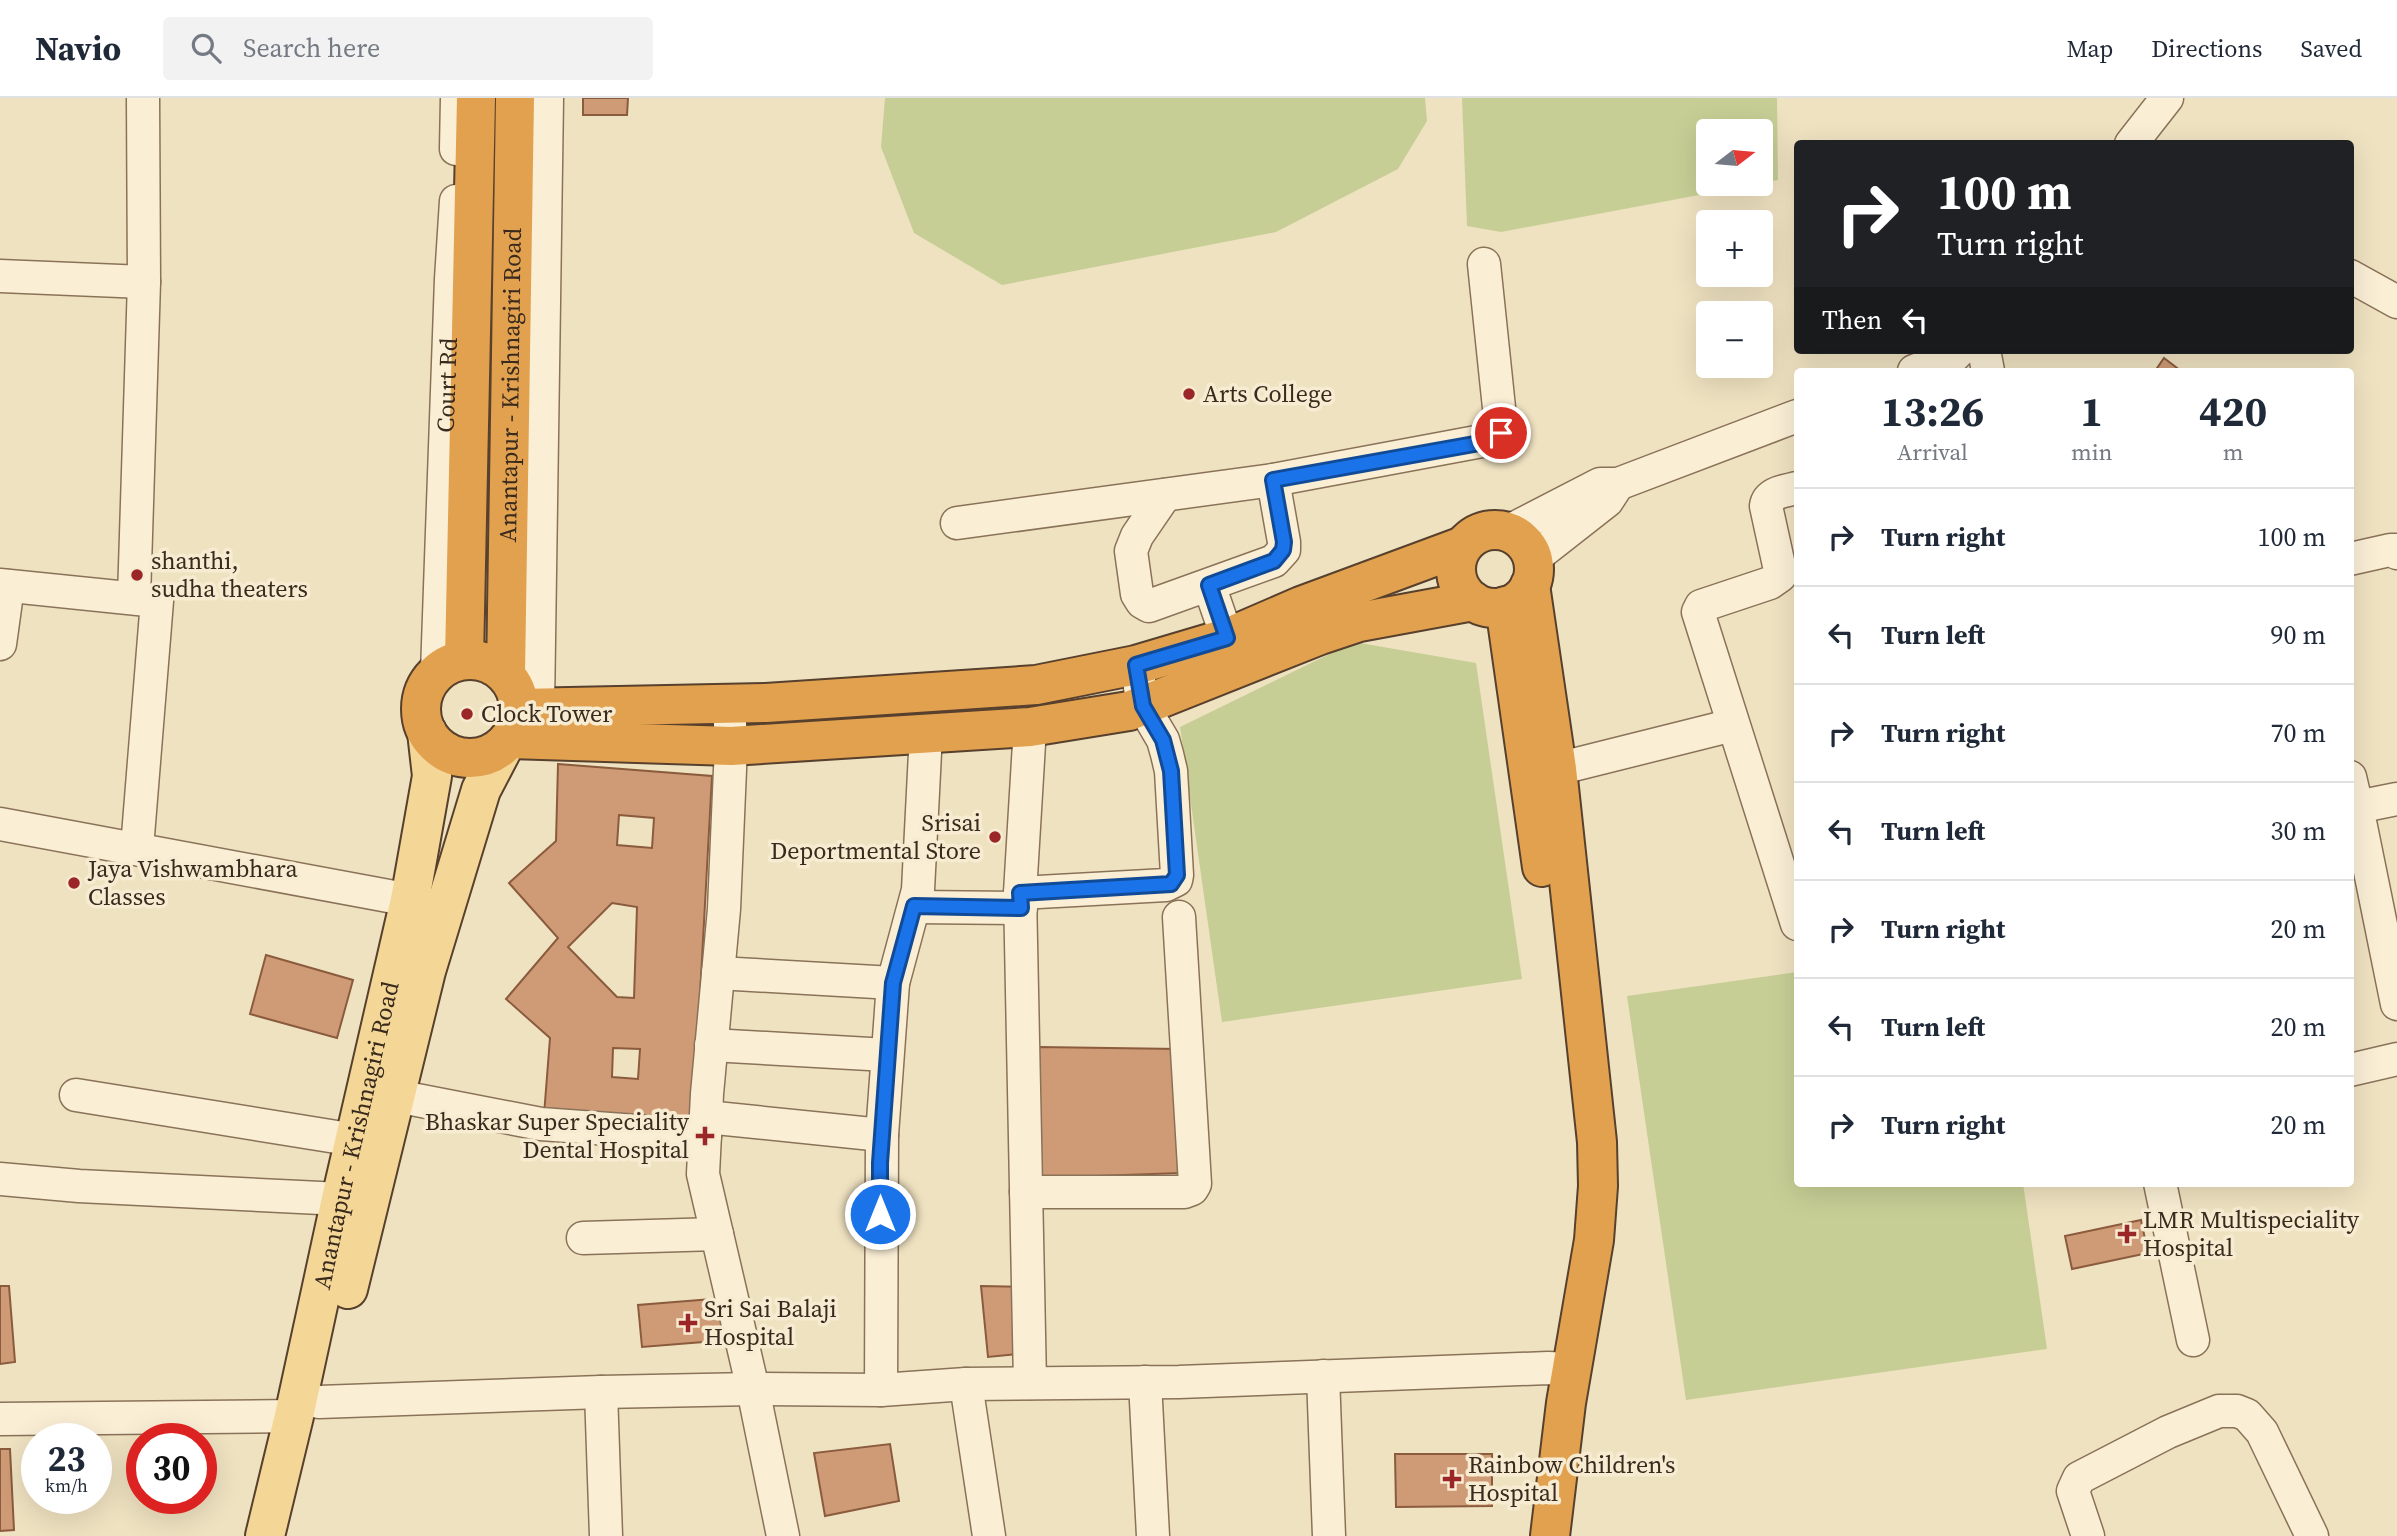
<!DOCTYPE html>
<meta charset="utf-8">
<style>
body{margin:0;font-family:"Source Serif 4",serif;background:#f2f2f3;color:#1f2937;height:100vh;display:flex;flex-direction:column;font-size:26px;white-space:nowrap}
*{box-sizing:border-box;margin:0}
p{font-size:23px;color:#747a83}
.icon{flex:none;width:38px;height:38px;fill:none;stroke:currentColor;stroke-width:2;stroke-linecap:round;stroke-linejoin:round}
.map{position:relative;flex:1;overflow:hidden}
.panel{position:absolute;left:1794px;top:270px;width:560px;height:819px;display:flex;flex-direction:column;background:#fff;border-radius:7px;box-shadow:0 7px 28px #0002}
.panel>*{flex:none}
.hud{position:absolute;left:1794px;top:42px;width:560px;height:214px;border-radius:7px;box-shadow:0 7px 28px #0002;background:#202124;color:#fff;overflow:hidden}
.needle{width:46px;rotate:74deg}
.buttons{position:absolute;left:1696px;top:21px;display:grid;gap:14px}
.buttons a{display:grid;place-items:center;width:77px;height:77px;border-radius:7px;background:#fff;box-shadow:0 7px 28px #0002;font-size:35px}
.speed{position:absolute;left:21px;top:1325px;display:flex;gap:14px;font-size:35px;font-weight:700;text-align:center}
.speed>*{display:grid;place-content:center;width:91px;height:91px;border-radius:50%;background:#fff;box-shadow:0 7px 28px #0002;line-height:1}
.speed small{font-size:18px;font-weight:400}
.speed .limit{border:10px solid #d22;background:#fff;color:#111}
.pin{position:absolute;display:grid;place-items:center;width:60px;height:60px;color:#fff;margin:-30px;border:4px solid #fff;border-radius:50%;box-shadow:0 2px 7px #0007}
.me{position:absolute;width:77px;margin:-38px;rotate:0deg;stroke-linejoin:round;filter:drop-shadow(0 0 5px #0008)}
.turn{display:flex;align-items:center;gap:24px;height:147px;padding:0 28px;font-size:32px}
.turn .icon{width:91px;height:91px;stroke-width:2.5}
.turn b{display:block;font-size:49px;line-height:60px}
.then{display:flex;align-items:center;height:66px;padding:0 28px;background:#0003;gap:14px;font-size:26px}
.eta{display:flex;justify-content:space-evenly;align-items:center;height:119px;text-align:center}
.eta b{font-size:42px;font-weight:700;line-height:49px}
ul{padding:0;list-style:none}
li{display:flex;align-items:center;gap:21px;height:98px;padding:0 28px;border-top:2px solid #e0e1e3}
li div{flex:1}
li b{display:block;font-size:26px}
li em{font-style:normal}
header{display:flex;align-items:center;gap:42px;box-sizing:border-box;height:98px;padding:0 35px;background:#fff;border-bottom:2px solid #e0e1e3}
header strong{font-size:33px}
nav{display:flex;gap:38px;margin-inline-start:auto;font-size:24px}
.search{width:490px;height:63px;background:#f2f2f3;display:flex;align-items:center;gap:18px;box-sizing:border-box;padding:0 24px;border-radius:7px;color:#747a83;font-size:26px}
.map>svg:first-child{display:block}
.green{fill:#c7ce95}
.building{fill:#cf9b76;stroke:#8a5b3d;stroke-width:2;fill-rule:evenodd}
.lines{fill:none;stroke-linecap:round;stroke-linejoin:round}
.minor-casing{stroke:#8a7258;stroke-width:35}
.major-casing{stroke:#57402d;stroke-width:42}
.highway-casing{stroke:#57402d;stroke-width:42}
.minor{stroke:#faefd5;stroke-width:32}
.major{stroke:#f4d797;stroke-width:38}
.highway{stroke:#e2a14f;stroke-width:38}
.route-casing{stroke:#114b97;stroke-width:18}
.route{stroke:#1a73e8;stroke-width:12}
.poi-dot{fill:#9b2627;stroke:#f7ecd1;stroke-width:2.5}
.labels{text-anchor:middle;stroke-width:7;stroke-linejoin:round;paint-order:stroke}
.street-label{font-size:24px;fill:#392a1d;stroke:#f7ecd1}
.poi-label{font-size:24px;fill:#392a1d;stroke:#f7ecd1;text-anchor:start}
</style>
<header>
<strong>Navio</strong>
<div class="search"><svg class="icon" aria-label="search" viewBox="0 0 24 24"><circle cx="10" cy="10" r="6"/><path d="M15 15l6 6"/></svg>Search here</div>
<nav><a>Map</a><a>Directions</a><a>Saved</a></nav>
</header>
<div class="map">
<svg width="2397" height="1438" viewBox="0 0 2397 1438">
<rect width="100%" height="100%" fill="#efe2c1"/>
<g class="green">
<path d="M885,0H1425L1427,23L1398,71L1276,134L1002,187L914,135L881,49Z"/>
<path d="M1462,0H1777L1778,82L1761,85L1760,33H1708V86H1758L1501,134L1467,128Z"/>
<path d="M1354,544L1476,565L1522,881L1222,924L1180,629Z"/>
<path d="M1797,874V1085H2023L2047,1251L1686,1302L1627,898Z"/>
</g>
<g class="building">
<path d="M583,0H628L627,17H583Z"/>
<path d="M2164,260L2181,273H2155Z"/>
<path d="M558,666L712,678L693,1025L544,1017L550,940L506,901L558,840L509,785L556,743ZM619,717L654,720L652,750L617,747ZM612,805L637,809L634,900L617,899L568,849ZM613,950L640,951L638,981L612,979Z"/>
<path d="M266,857L353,882L337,940L250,916Z"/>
<path d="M1039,949L1179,951L1180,1075L1041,1080Z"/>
<path d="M2141,1122L2148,1155L2072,1171L2065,1138Z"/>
<path d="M0,1188H9L15,1264L0,1266Z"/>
<path d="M981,1188L1028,1189L1029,1255L988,1259Z"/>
<path d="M724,1200L728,1242L642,1249L638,1207Z"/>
<path d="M890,1346L899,1403L825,1418L814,1355Z"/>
<path d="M0,1351H10L14,1432L0,1433Z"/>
<path d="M1395,1356H1492V1408L1396,1409Z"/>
</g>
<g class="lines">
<g class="minor-casing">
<g id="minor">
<path d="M2131,46L2167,0"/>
<path d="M456,51L457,0"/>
<path d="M0,178L144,184"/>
<path d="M2350,178L2397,204"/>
<path d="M1984,252L1988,273"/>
<path d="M1914,273L1954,258L1960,252"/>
<path d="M1797,390C1786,393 1768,394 1766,408L1780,472V478L1770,485L1701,508L1698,514L1797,826"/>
<path d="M1165,397L1137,438L1131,453L1137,496L1142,504L1149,508L1274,463L1284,452V444L1273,382"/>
<path d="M957,425L1273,382L1498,340L1501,329L1484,166"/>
<path d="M1507,434L1600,386H1618L1797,318"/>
<path d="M1533,461L1607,403L1618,386"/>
<path d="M2350,461L2390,452H2395L2397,455"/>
<path d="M0,487L157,503L137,750"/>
<path d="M1209,487L1235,562"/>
<path d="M134,500L144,184L143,0"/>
<path d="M0,546L8,488"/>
<path id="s1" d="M437,574L451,181L456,103"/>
<path d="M729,604L731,648L724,811L707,996L703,1076L753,1291L783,1438"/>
<path d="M538,609L547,0"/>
<path d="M1557,671L1733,627"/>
<path d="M2350,679L2357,709L2350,710"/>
<path d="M2397,701L2357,709L2397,906"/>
<path d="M0,726L410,802"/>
<path d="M1020,795L1166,787L1176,782L1177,777L1171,673L1167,656L1163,642L1143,608L1139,583"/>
<path d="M914,809L1021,810"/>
<path d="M718,875L893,885"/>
<path d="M711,947L887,957"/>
<path d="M2350,972L2397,961"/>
<path d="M76,997L355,1042"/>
<path d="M396,998L541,1026L705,1038"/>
<path d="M706,1019L882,1037"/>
<path d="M0,1081L79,1088L341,1101"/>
<path d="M2160,1085L2193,1242"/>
<path d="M1026,1094H1184L1192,1091L1195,1086L1179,819"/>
<path d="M583,1140L717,1136"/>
<path d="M1323,1278L1329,1438"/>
<path d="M1145,1284L1153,1438"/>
<path d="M1030,1285L1020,795L1030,629"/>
<path d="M966,1286L989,1438"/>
<path d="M881,1292L882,1037L893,885L918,792L926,635"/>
<path d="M601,1294L606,1438"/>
<path d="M319,1304L601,1294L753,1291L881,1292L966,1286L1179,1284L1548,1270L1572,1271"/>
<path d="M0,1321L294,1318"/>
<path d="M2088,1438L2073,1393L2079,1380L2168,1334L2219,1313H2237L2247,1317L2262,1334L2312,1438"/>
</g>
</g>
<g class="major-casing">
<g id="major">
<path d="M348,1191L426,873L481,692L505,646"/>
<path id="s2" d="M265,1438L294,1318L341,1101L410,802L432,678L427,634"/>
</g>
</g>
<g class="highway-casing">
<g id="highway">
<circle cx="1495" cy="471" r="39"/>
<path d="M1530,487L1557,671L1597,1044L1598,1088L1594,1142L1566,1305L1550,1438"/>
<path d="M1505,508L1542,769"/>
<path d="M464,561L476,0"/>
<circle cx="470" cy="611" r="49"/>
<path id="s3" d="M506,576L515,0"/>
<path d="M520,610L766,605L1036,587L1136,567L1227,540L1301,508L1463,448"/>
<path d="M510,641L731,648L1030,629L1129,613L1320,537L1359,524L1473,503"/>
</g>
</g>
<use href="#minor" class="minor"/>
<use href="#major" class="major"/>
<use href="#highway" class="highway"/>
</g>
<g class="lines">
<g class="route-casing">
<path id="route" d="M880,1116V1065L893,885L914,808L1021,810L1020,795L1171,786L1177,777L1171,673L1163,642L1143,608L1136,567L1227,540L1209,487L1274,463L1283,452L1284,444L1273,382L1491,343L1498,340L1501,335"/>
</g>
<use href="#route" class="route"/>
</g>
<g class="poi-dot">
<circle cx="1189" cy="296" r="7"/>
<circle cx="137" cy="477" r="7"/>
<circle cx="467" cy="616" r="7"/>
<circle cx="995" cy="739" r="7"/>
<circle cx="74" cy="785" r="7"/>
<path d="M701.5 1027.5h7v7h7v7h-7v7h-7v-7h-7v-7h7z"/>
<path d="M2123.5 1125.5h7v7h7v7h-7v7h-7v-7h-7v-7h7z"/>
<path d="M684.5 1214.5h7v7h7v7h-7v7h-7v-7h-7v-7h7z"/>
<path d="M1448.5 1370.5h7v7h7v7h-7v7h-7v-7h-7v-7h7z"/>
</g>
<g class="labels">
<g class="street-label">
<text dy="8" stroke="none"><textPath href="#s1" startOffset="287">Court Rd</textPath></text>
<text dy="8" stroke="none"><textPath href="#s3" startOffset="289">Anantapur - Krishnagiri Road</textPath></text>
<text dy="8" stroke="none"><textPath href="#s2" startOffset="411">Anantapur - Krishnagiri Road</textPath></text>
</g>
<g class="poi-label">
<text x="1203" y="304">Arts College</text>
<text x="151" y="471">shanthi,<tspan x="151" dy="28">sudha theaters</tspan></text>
<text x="481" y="624">Clock Tower</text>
<text x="981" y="733" text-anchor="end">Srisai<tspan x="981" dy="28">Deportmental Store</tspan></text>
<text x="88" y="779">Jaya Vishwambhara<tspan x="88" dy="28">Classes</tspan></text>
<text x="689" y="1032" text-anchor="end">Bhaskar Super Speciality<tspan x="689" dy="28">Dental Hospital</tspan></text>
<text x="2143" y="1130">LMR Multispeciality<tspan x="2143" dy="28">Hospital</tspan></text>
<text x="704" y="1219">Sri Sai Balaji<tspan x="704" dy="28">Hospital</tspan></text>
<text x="1468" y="1375">Rainbow Children's<tspan x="1468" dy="28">Hospital</tspan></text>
</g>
</g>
</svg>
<div class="buttons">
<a><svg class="needle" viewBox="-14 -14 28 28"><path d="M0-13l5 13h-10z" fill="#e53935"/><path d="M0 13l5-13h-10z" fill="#747a83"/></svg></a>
<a>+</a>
<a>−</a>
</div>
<div class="speed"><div>23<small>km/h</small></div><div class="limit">30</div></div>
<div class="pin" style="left:1501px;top:335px;background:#d93025"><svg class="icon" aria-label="arrive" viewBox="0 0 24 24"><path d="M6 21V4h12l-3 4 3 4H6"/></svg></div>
<svg class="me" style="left:880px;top:1116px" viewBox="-20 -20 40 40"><circle r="17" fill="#1a73e8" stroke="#fff" stroke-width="3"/><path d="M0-11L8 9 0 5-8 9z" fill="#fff"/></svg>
<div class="hud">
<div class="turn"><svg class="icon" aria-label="right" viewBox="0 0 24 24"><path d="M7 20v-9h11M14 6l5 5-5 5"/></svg><div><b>100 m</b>Turn right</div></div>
<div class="then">Then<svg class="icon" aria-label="left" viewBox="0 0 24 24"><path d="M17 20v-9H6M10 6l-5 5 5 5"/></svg></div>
</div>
<section class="panel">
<div class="eta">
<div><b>13:26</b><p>Arrival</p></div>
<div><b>1</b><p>min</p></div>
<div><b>420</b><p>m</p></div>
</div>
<ul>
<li><svg class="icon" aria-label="right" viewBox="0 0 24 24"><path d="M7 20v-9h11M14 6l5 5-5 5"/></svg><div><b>Turn right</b></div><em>100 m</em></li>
<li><svg class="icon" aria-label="left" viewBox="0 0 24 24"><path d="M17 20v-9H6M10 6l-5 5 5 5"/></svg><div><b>Turn left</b></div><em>90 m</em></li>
<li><svg class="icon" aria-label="right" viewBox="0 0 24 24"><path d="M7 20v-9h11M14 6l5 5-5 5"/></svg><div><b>Turn right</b></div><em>70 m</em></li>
<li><svg class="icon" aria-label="left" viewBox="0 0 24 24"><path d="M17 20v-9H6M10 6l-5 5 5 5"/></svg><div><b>Turn left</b></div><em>30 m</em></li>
<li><svg class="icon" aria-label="right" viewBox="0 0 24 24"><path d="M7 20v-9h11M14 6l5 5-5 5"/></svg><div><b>Turn right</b></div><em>20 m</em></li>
<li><svg class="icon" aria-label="left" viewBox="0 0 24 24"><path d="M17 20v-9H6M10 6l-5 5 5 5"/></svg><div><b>Turn left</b></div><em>20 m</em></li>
<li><svg class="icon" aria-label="right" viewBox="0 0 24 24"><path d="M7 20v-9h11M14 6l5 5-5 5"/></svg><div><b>Turn right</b></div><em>20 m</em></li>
</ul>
</section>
</div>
